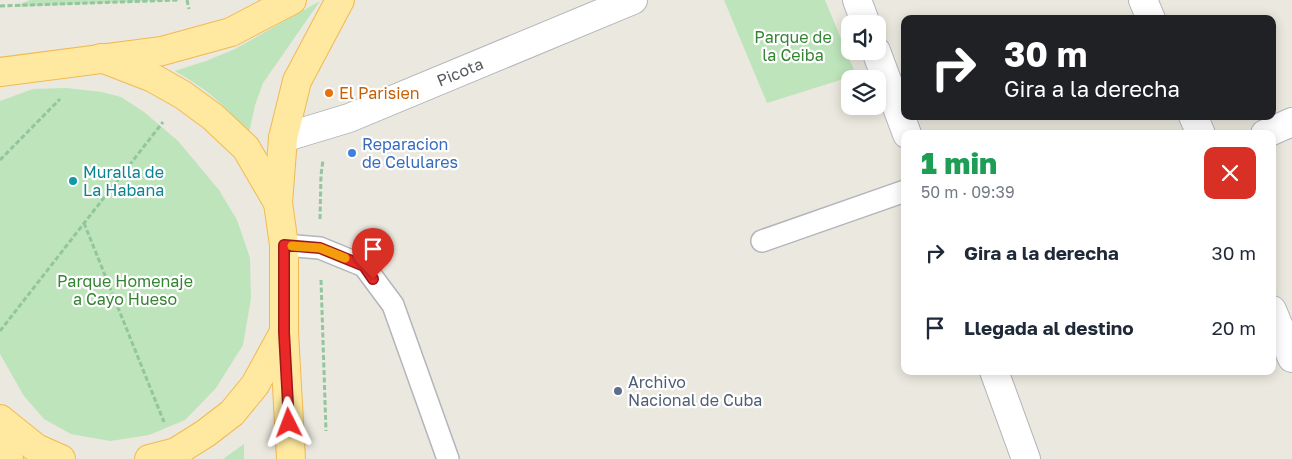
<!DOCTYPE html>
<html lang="es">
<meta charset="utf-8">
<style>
body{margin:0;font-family:"Golos Text",sans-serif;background:#f6f6f7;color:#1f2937;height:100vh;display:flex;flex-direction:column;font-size:19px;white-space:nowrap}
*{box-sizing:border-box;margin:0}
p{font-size:16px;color:#747a83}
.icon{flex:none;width:28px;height:28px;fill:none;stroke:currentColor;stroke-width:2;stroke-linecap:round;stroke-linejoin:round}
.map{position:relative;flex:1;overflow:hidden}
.drawer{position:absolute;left:901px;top:130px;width:375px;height:245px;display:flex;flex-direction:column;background:#fff;border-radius:10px;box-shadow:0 2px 12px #0003}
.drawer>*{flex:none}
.guide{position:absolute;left:901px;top:15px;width:375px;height:105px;border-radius:10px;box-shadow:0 2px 12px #0003;background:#202124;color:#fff;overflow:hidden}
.buttons{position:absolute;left:841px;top:15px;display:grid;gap:10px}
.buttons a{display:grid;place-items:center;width:45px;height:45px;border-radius:10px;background:#fff;box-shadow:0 2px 12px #0003;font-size:25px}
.pin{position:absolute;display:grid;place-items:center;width:42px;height:42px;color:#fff;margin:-51px -21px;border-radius:50% 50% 50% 0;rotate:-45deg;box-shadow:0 0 5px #0007}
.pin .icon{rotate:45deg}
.me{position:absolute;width:55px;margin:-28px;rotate:357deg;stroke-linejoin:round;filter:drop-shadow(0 0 4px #0008)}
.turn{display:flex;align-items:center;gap:18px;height:105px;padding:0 20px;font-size:22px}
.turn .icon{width:65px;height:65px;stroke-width:2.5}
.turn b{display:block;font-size:35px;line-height:42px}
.round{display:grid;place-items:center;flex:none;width:52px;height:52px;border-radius:10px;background:#f6f6f7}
.head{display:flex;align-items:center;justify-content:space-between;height:85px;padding:0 20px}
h1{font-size:30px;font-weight:800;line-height:38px;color:#1e9e55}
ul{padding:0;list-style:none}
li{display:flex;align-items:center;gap:15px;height:75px;padding:0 20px}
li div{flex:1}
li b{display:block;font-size:19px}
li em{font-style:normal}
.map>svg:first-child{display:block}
.green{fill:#bde4ba}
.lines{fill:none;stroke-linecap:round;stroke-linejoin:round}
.lane-casing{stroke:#b2b6ba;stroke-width:24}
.street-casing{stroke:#b2b6ba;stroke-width:30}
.primary-casing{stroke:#f2b951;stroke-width:30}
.path{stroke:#93c59e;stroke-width:3;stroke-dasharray:5 2.5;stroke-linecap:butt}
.lane{stroke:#fff;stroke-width:21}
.street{stroke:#fff;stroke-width:28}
.primary{stroke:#ffe9a0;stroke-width:28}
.route-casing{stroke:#981a19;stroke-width:12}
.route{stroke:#ea2827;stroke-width:9}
.slow{stroke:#f59e0b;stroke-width:9}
.food-dot{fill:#e8710a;stroke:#fff;stroke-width:2}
.shop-dot{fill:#3f7fe0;stroke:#fff;stroke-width:2}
.culture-dot{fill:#0f9aa8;stroke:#fff;stroke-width:2}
.service-dot{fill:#5c6f8a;stroke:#fff;stroke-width:2}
.labels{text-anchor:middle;stroke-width:4.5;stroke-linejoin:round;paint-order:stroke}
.park-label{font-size:16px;fill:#358433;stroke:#fff}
.street-label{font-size:16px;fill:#585c60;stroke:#fff}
.food-label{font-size:16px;fill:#c56008;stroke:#fff;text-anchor:start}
.shop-label{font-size:16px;fill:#366cbe;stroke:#fff;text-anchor:start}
.culture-label{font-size:16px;fill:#0d838f;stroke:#fff;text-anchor:start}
.service-label{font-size:16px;fill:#4e5e75;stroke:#fff;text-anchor:start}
</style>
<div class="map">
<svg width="1292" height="459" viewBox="0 0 1292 459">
<rect width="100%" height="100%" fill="#ebe8df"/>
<g class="green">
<path d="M30,0H180L13,7Z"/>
<path d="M724,0H825L856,75L767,103Z"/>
<path d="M320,1L263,83L255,105L249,133C224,104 208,90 175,71L206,61L235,49Z"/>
<path d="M66,88L102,92L121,97L144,112L178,141L219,190L237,220L250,258L251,298L243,345L216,388L185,420L149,435L110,441L71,434L44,419L24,396L0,354V101L33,89Z"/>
<path d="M244,444V459H223Z"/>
</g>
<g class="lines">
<g class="lane-casing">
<g id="lane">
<path d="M762,241L905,191"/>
<path d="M284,245L320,248L364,266L393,305L448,459"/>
</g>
</g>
<g class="street-casing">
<g id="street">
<path d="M857,0L866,24"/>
<path d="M1143,0L1151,19"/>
<path d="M876,51L907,134"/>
<path d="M1193,116L1201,134"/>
<path d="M1265,134L1292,122"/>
<path id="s1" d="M283,138L349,118L633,0"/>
<path d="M1272,310L1292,358"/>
<path d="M994,371L1026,459"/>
</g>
</g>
<g class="primary-casing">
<g id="primary">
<path d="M101,58L153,78L183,95L213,117L246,148L278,203L284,245V332L291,459"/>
<path d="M0,72L162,51L231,32L292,0"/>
<path d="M278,203L283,138L297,81L340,0"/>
<path d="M0,419L36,448L61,459"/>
<path d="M0,439L9,459"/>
<path d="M149,459L176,452L206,433L232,413L255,385L284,332"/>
</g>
</g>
<g class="path">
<path d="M187,0L189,9"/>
<path d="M0,6L180,0"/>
<path d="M0,160L60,99"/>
<path d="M320,219L321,175L323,160"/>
<path d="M84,223L164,422"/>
<path d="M321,280L326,431"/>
<path d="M0,331L163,122"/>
</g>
<use href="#lane" class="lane"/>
<use href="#street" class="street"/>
<use href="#primary" class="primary"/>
</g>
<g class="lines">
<g class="route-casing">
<path id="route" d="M289,423L284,332V245L320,248L364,266L373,279"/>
</g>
<use href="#route" class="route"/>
<path class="slow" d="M292,246L320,248L345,258"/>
</g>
<circle class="food-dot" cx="329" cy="93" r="5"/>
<circle class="shop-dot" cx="352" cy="153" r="5"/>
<circle class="culture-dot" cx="73" cy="181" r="5"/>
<circle class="service-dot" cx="618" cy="391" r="5"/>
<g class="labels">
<g class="park-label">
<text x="793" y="43">Parque de<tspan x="793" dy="18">la Ceiba</tspan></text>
<text x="125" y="287">Parque Homenaje<tspan x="125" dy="18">a Cayo Hueso</tspan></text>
</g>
<g class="street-label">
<text dy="6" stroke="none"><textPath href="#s1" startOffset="189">Picota</textPath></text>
</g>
<g class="food-label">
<text x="339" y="99">El Parisien</text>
</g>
<g class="shop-label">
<text x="362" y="150">Reparacion<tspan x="362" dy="18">de Celulares</tspan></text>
</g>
<g class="culture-label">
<text x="83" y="178">Muralla de<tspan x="83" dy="18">La Habana</tspan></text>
</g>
<g class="service-label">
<text x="628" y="388">Archivo<tspan x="628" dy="18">Nacional de Cuba</tspan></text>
</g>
</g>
</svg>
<div class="buttons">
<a><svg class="icon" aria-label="sound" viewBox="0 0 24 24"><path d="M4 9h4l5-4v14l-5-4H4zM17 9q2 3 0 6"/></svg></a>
<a><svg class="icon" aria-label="layers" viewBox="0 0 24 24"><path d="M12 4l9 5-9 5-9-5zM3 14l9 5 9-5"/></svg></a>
</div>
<div class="pin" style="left:373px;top:279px;background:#d93025"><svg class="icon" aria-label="arrive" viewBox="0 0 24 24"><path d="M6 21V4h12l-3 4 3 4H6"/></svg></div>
<svg class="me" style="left:289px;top:423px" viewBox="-20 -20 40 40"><path d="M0-17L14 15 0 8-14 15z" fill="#ea2827" stroke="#fff" stroke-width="4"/></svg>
<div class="guide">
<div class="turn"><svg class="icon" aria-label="right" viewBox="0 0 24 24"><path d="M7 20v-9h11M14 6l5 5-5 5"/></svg><div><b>30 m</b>Gira a la derecha</div></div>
</div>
<section class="drawer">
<div class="head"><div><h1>1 min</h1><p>50 m · 09:39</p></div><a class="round" style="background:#d93025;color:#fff"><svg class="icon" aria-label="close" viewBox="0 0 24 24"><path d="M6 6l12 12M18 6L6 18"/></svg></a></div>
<ul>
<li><svg class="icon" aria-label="right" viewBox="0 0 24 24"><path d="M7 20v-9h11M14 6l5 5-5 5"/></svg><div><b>Gira a la derecha</b></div><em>30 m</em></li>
<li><svg class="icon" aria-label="arrive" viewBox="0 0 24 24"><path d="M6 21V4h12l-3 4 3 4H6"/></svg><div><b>Llegada al destino</b></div><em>20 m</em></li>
</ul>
</section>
</div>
